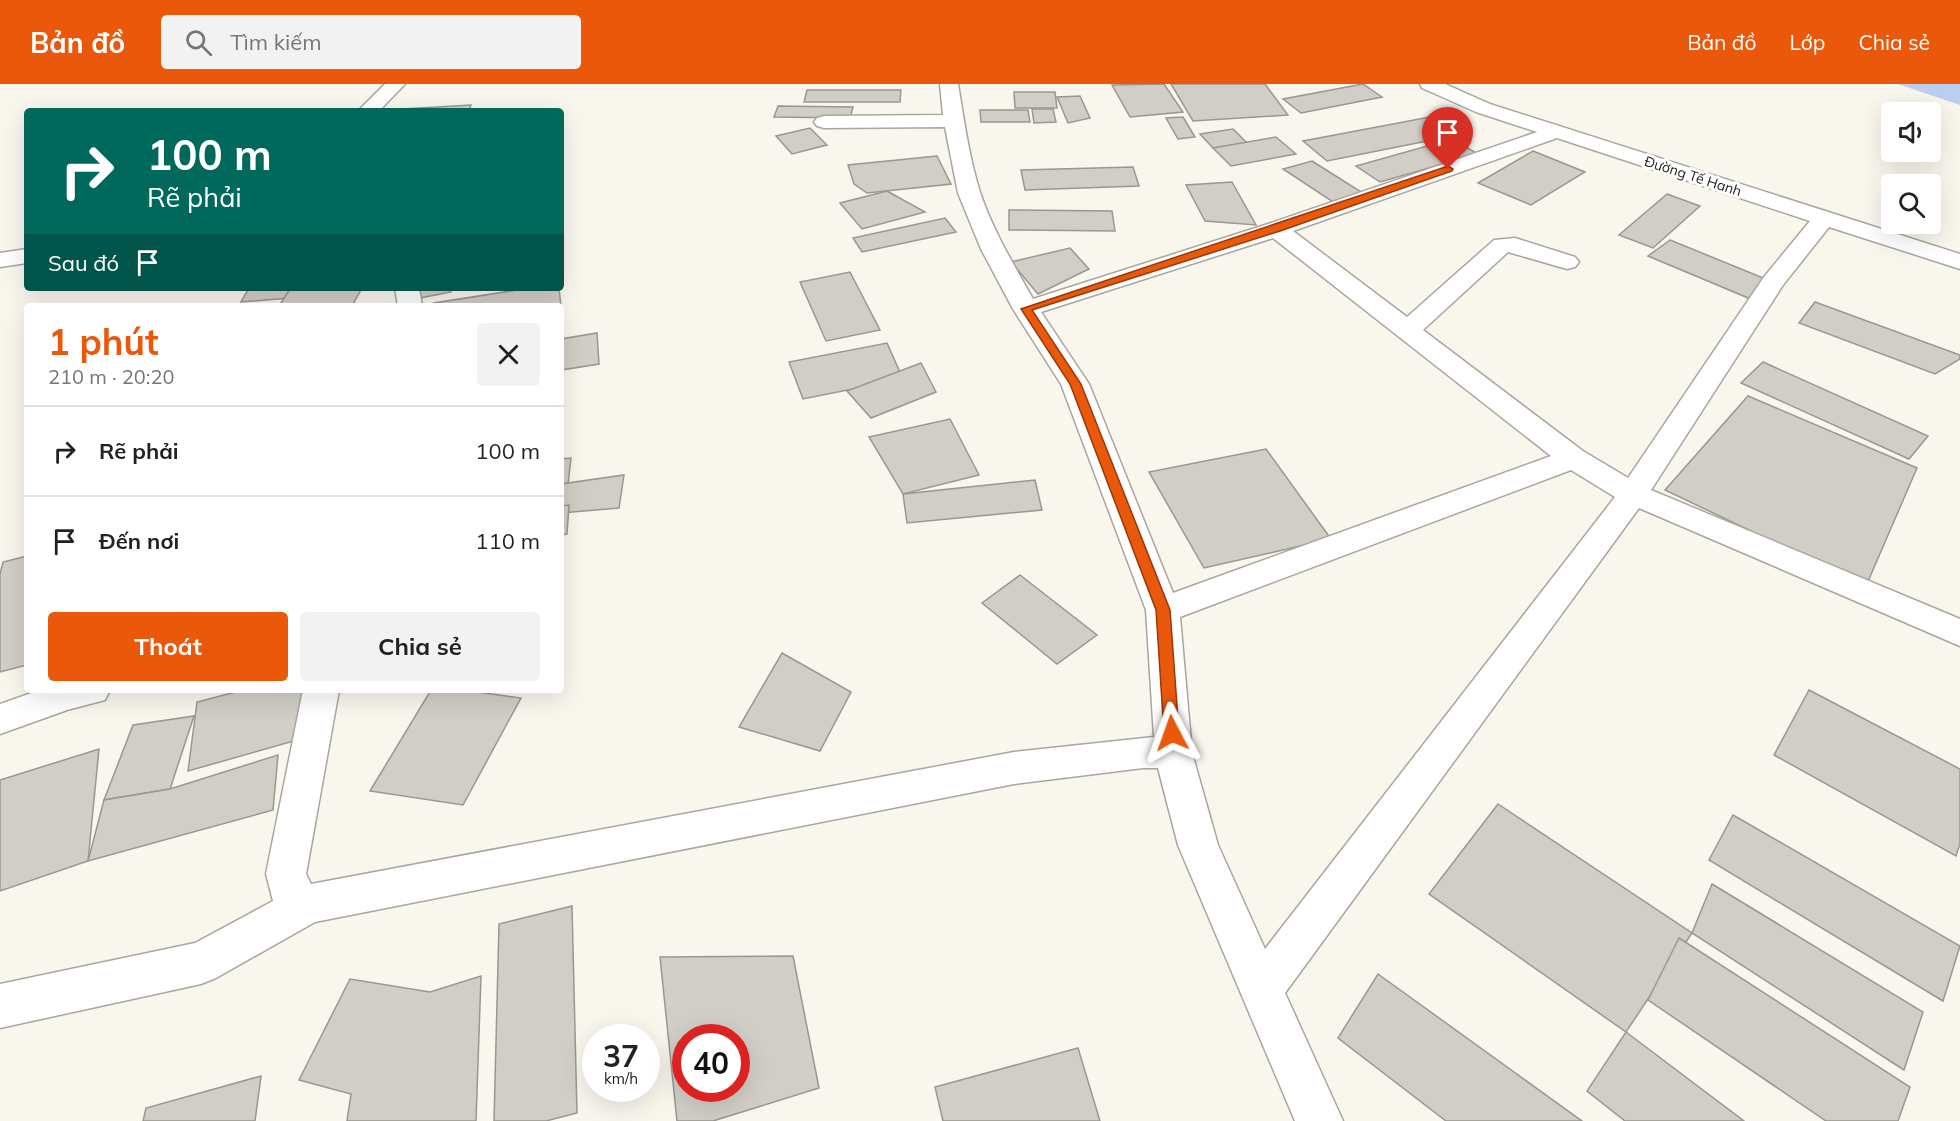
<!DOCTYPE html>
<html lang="vi">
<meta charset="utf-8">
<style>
body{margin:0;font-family:Mulish,sans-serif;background:#f2f2f2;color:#222;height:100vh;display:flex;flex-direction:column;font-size:22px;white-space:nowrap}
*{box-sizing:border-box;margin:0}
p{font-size:20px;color:#767676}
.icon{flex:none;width:33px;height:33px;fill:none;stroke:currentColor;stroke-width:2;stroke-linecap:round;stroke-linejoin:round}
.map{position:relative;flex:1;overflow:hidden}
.drawer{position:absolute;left:24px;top:219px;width:540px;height:390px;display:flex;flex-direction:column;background:#fff;border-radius:6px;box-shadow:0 6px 24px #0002}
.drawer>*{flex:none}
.hud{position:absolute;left:24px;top:24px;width:540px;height:183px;border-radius:6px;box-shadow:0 6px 24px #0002;background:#00695c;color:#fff;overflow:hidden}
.fabs{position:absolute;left:1881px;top:18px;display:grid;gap:12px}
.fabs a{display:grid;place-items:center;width:60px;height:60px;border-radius:6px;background:#fff;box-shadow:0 6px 24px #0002;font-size:30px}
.speed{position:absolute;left:582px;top:940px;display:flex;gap:12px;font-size:30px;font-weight:700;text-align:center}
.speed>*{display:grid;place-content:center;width:78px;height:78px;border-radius:50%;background:#fff;box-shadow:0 6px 24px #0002;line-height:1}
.speed small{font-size:15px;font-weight:400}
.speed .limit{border:9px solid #d22;background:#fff;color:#111}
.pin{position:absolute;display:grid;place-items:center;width:51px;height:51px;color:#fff;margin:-62px -26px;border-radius:50% 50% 50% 0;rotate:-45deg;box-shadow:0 0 6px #0007}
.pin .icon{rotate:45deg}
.me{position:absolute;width:66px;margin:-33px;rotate:356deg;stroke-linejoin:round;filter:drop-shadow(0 0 4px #0008)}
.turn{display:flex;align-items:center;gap:21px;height:126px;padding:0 24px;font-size:27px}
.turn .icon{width:78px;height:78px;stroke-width:2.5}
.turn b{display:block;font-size:42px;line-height:51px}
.then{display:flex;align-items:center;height:57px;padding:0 24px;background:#0003;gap:12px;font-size:22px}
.round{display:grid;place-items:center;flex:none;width:63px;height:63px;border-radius:6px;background:#f2f2f2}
.overview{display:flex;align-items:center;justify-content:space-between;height:102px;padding:0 24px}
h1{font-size:36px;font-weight:700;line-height:45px;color:#ea580c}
.button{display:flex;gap:12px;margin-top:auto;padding:12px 24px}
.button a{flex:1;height:69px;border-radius:6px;background:#ea580c;color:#fff;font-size:24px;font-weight:700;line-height:69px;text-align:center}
.button a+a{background:#f2f2f2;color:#222}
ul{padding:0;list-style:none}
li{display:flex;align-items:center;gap:18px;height:90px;padding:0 24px;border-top:2px solid #e0e0e0}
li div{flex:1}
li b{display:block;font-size:22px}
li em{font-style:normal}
header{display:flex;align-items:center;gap:36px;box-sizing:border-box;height:84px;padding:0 30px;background:#ea580c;color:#fff}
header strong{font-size:28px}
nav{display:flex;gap:33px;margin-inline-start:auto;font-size:21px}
.search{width:420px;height:54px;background:#f2f2f2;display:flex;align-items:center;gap:15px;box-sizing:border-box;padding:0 21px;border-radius:6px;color:#767676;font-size:22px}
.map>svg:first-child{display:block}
.water{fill:#bdcff0}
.building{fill:#d0cec6;stroke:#99978f;stroke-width:1.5;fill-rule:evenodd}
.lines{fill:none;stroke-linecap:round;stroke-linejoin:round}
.minor-casing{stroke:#a8a69e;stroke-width:3}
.minor{fill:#fff;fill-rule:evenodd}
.route{fill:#ea580c;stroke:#983908;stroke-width:1.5}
.labels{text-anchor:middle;stroke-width:6;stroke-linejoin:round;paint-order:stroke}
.far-street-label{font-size:14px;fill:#23221f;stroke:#fff}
</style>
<header>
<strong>Bản đồ</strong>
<div class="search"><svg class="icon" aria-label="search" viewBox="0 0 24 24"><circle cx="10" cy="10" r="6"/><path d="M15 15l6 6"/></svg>Tìm kiếm</div>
<nav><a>Bản đồ</a><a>Lớp</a><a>Chia sẻ</a></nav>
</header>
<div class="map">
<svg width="1960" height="1037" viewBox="0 0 1960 1037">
<rect width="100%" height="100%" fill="#f8f6ed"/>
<path class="water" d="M1898,0H1960V21Z"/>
<g class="building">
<path d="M1164,0L1183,28L1130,33L1112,1Z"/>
<path d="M1171,0H1265L1288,31L1193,37Z"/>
<path d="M1363,0L1382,13L1301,29L1283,15Z"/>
<path d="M807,6H901L900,18H804Z"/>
<path d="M1014,8H1055L1057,24H1015Z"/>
<path d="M1080,12L1090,34L1068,39L1057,13Z"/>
<path d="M471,21L469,27H402V25Z"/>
<path d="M778,22L853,23L850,34L774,33Z"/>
<path d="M1032,25H1053L1056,38L1034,39Z"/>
<path d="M980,26H1028L1030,38H981Z"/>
<path d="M1435,32L1462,50L1327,77L1303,57Z"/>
<path d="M1183,33L1195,53L1178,55L1166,34Z"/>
<path d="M810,44L827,61L792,70L776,52Z"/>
<path d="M1233,45L1247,59L1213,64L1200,50Z"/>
<path d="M1276,53L1296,70L1231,82L1213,64Z"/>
<path d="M1452,55L1478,70L1380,98L1356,82Z"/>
<path d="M1533,67L1585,88L1531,121L1478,99Z"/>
<path d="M937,72L951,100L867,109L854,100L848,81Z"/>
<path d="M1312,77L1366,111L1336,120L1283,85Z"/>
<path d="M1133,83L1139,102L1025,106L1021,86Z"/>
<path d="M1232,98L1256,141L1205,137L1186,101Z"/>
<path d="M887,107L925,128L862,145L840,119Z"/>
<path d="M1667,110L1700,122L1653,164L1619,151Z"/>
<path d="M1009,126L1112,127L1115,147L1009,146Z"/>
<path d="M945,134L956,148L862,168L853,154Z"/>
<path d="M1670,156L1773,198L1753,216L1648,172Z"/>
<path d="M1070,164L1089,185L1038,210L1011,178Z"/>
<path d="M850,188L880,246L826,257L800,198Z"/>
<path d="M249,204H353L351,209L241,218Z"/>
<path d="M362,204L352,222H279L290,205Z"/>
<path d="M414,204H451V208L415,215Z"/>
<path d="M530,204H559L561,222H434V219Z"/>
<path d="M1815,218L1960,271V275L1935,290L1799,239Z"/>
<path d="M597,249L599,280L561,286V255Z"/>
<path d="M887,259L903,295L803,315L789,278Z"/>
<path d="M1763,278L1928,352L1909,375L1741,299Z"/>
<path d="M921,279L936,308L871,334L847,307Z"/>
<path d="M1748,312L1917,384L1866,502L1665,406Z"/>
<path d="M950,335L979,391L903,410L869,353Z"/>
<path d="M1266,365L1331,455L1204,484L1149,388Z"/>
<path d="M571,374L568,400H561V375Z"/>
<path d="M624,391L619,424L561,429V400Z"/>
<path d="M1035,396L1042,426L907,439L903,410Z"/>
<path d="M569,421L567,450L561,451V422Z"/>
<path d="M27,472V581L0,588V490L3,478Z"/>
<path d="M1020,491L1097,551L1057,580L982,519Z"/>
<path d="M782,569L851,608L820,667L739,643Z"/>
<path d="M243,606H309L308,653L188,687L197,618Z"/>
<path d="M431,606H463L521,614L463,721L370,707Z"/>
<path d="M1809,606L1960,685V760L1956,772L1774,671Z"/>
<path d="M194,632L170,705L104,716L133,641Z"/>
<path d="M99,665L88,777L0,807V696Z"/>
<path d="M278,671L273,726L88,777L104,716L170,705Z"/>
<path d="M1498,720L1692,849L1626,948L1429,810Z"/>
<path d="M1733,731L1960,862L1943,917L1709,776Z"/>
<path d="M1712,800L1923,928L1904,986L1692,849Z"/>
<path d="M572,822L577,1029L546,1037H494L499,840Z"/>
<path d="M1679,854L1910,1003L1898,1037H1826L1648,916Z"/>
<path d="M793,872L819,1004L713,1037H677L660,873ZM686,954H736V1005H686Z"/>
<path d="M1378,890L1582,1037H1446L1338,954Z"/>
<path d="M481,892L476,1037H347L351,1010L299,996L350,895L430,908Z"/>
<path d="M1626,948L1744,1037H1625L1587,1007Z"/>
<path d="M1078,964L1100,1037H943L935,1003Z"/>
<path d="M261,992L255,1037H143L146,1024Z"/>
</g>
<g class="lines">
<g class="minor-casing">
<g id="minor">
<path d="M385,0H405L379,27H358Z"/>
<path d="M940,0H958C964,36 969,73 980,108C992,145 1014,181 1033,215L1268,140L1537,48L1476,28L1422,4L1420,0H1445L1490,20L1960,170V185L1829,143L1783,201L1651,406L1960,535V562L1639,424L1285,909L1343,1037H1295L1178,761L1158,684H1143L1014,700L315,838L216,894L201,900L0,944V900L195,859L273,817L266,790L303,606H339L306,790L311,800L1014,668L1154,653L1146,526L1061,300L1013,225L981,165L958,109L945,43L824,44L817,42L814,38L817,34L824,32L943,31ZM1557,54L1810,137L1764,193L1628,394L1583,367L1423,246L1508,168L1567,185L1575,183L1579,178L1575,173L1515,154L1494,156L1407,233L1293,147ZM1273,154L1551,372L1173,509L1089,300L1041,228ZM1571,386L1615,413L1265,865L1218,761L1192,669L1180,533Z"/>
<path d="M27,165V179L0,183V169Z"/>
<path d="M395,204H419L422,222H398Z"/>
<path d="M40,606H110L105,616L67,626L0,650V620Z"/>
</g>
</g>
<use href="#minor" class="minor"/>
</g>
<path class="route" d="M1448,82L1453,85L1452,87L1280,147L1032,226L1081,300L1170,526L1179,649L1177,653L1172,655L1166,653L1164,649L1156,526L1070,300L1021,225Z"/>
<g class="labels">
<g class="far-street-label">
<text transform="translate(1693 92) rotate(18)" y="5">Đường Tế Hanh</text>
</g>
</g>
</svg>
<div class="fabs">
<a><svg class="icon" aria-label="sound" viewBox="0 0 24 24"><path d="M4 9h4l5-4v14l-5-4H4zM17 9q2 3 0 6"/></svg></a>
<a><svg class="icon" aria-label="search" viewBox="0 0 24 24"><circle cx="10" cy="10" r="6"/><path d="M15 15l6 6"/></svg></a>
</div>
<div class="speed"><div>37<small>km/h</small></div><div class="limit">40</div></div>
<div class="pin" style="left:1448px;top:85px;background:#d93025"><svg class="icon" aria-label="arrive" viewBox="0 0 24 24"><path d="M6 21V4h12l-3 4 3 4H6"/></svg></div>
<svg class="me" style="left:1172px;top:649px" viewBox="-20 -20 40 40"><path d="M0-17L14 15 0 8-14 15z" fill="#ea580c" stroke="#fff" stroke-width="4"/></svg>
<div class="hud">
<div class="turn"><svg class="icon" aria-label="right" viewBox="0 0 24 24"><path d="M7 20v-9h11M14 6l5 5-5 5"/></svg><div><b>100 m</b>Rẽ phải</div></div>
<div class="then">Sau đó<svg class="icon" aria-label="arrive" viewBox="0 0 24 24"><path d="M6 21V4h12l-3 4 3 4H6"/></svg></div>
</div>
<section class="drawer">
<div class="overview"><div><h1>1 phút</h1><p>210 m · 20:20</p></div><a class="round"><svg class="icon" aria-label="close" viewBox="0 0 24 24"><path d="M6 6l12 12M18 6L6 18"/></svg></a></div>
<ul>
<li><svg class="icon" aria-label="right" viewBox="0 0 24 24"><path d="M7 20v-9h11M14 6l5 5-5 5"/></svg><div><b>Rẽ phải</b></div><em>100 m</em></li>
<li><svg class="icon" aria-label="arrive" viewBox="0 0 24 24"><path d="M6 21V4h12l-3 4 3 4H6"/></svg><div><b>Đến nơi</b></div><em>110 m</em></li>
</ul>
<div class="button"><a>Thoát</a><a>Chia sẻ</a></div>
</section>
</div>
